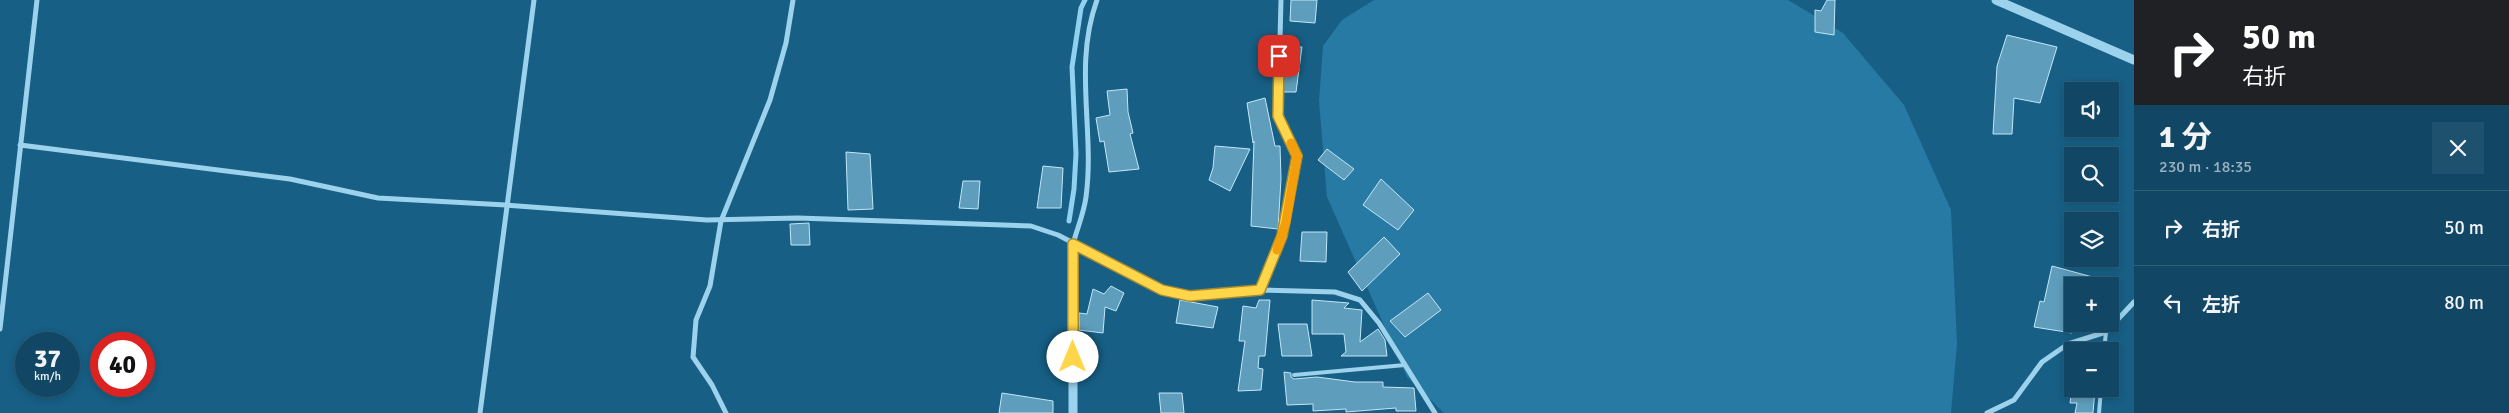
<!DOCTYPE html>
<html lang="ja">
<meta charset="utf-8">
<style>
body{margin:0;font-family:Signika,"Noto Sans JP",sans-serif;background:#1e516d;color:#f1f3f6;height:100vh;display:flex;flex-direction:column;font-size:19px;white-space:nowrap}
*{box-sizing:border-box;margin:0}
p{font-size:16px;color:#9cb2bf}
.icon{flex:none;width:28px;height:28px;fill:none;stroke:currentColor;stroke-width:2;stroke-linecap:round;stroke-linejoin:round}
.map{position:relative;flex:1;overflow:hidden}
.side{display:flex;flex-direction:column;background:#114764;width:375px}
.side>*{flex:none}
.top-card{background:#202124;color:#fff;overflow:hidden}
.buttons{position:absolute;left:2064px;top:82px;display:grid;gap:10px}
.buttons a{display:grid;place-items:center;width:55px;height:55px;border-radius:0px;background:#114764;box-shadow:0 2px 8px #0003,0 0 0 1px #305f78;font-size:25px}
.speed{position:absolute;left:15px;top:332px;display:flex;gap:10px;font-size:25px;font-weight:700;text-align:center}
.speed>*{display:grid;place-content:center;width:65px;height:65px;border-radius:50%;background:#114764;box-shadow:0 2px 8px #0003,0 0 0 1px #305f78;line-height:1}
.speed small{font-size:12px;font-weight:400}
.speed .limit{border:8px solid #d22;background:#fff;color:#111}
.pin{position:absolute;display:grid;place-items:center;width:42px;height:42px;color:#fff;margin:-21px;border-radius:10px;box-shadow:0 2px 8px #0006}
.me{position:absolute;width:55px;margin:-28px;rotate:0deg;stroke-linejoin:round;filter:drop-shadow(0 0 4px #0008)}
.turn{display:flex;align-items:center;gap:18px;height:105px;padding:0 25px;font-size:22px}
.turn .icon{width:65px;height:65px;stroke-width:2.5}
.turn b{display:block;font-size:35px;line-height:42px}
.round{display:grid;place-items:center;flex:none;width:52px;height:52px;border-radius:0px;background:#1e516d}
.headline{display:flex;align-items:center;justify-content:space-between;height:85px;padding:0 25px}
h1{font-size:30px;font-weight:700;line-height:38px}
ul{padding:0;list-style:none}
li{display:flex;align-items:center;gap:15px;height:75px;padding:0 25px;border-top:1px solid #305f78}
li div{flex:1}
li b{display:block;font-size:19px}
li em{font-style:normal}
main{display:flex;flex:1;min-height:0}
.map>svg:first-child{display:block}
.green{fill:#267aa3}
.lines{fill:none;stroke-linecap:round;stroke-linejoin:round}
.stream{stroke:#8fd1ef;stroke-width:5}
.building{fill:#5e9dbc;stroke:#c2e7f9}
.service{stroke:#9dd2ed;stroke-width:4}
.minor{stroke:#9dd2ed;stroke-width:5}
.tertiary{stroke:#9dd2ed;stroke-width:9}
.route-casing{stroke:#a68a30;stroke-width:12}
.route{stroke:#ffd54a;stroke-width:9}
.slow{stroke:#f59e0b;stroke-width:9}
</style>
<main>
<div class="map">
<svg width="2134" height="413" viewBox="0 0 2134 413">
<rect width="100%" height="100%" fill="#175f85"/>
<path class="green" d="M1374,0H1788L1843,33L1904,105L1951,210L1957,344L1951,413H1444L1407,377L1327,197L1319,101L1323,46L1342,20Z"/>
<g class="lines">
<path class="stream" d="M1069,221L1074,189L1076,154L1072,67L1081,8L1085,0"/>
</g>
<g class="building">
<path d="M1291,0H1317L1315,23L1290,21Z"/>
<path d="M1827,0H1835L1834,35L1815,32V10L1821,11Z"/>
<path d="M2007,35L2057,47L2040,103L2014,98L2012,134H1993L1997,66Z"/>
<path d="M1285,46L1302,47L1296,92H1283Z"/>
<path d="M1127,89L1128,112L1133,133L1130,134L1139,169L1109,172L1104,141L1100,142L1096,118L1110,115L1107,91Z"/>
<path d="M1265,98L1275,146H1280L1281,179L1278,229L1251,226L1254,141L1253,143L1247,103Z"/>
<path d="M1215,146L1250,149L1230,191L1209,180L1213,168Z"/>
<path d="M1327,149L1354,169L1344,180L1318,160Z"/>
<path d="M846,152L870,154L873,209L848,210Z"/>
<path d="M1043,166L1063,168L1061,208H1037Z"/>
<path d="M1381,179L1414,210L1398,230L1363,205Z"/>
<path d="M963,181H980L978,209L959,208Z"/>
<path d="M809,223L810,245H791L790,224Z"/>
<path d="M1302,232H1327L1326,262L1300,261Z"/>
<path d="M1384,237L1400,254L1362,291L1348,272Z"/>
<path d="M2052,266L2111,282L2110,286H2072L2066,312L2072,314V333L2034,327L2040,301L2044,302Z"/>
<path d="M1111,286L1124,293L1116,311L1105,307L1103,333L1079,330V313L1087,314L1093,289L1104,294Z"/>
<path d="M1428,293L1441,310L1405,337L1390,321Z"/>
<path d="M1180,300L1218,307L1213,328L1176,323Z"/>
<path d="M1259,300H1270L1265,356H1259L1258,368L1263,369L1261,390L1238,391L1245,341H1239L1243,306L1256,308Z"/>
<path d="M1312,300L1349,303L1344,308L1362,310L1360,342L1378,329L1385,340L1387,356H1341L1346,352L1344,334H1312Z"/>
<path d="M1278,324H1307L1312,356H1282Z"/>
<path d="M1284,372L1291,373V377L1294,379L1317,377L1355,382H1383V387L1414,388L1416,411H1396V408L1346,412V409L1313,411V404L1287,405Z"/>
<path d="M2072,389H2095L2093,413H2075L2077,403H2070Z"/>
<path d="M1002,393L1053,401V413H999Z"/>
<path d="M1159,393H1182L1184,413H1161Z"/>
</g>
<g class="lines">
<g class="service">
<path d="M2104,351L2106,332"/>
<path d="M1294,375L1405,365"/>
<path d="M2099,413L2101,389"/>
</g>
<g class="minor">
<path d="M20,145L290,179L378,198L506,205L707,220L798,218L1031,226L1058,235L1162,289L1190,296L1260,290L1335,292L1360,300L1379,323L1435,413"/>
<path d="M1073,244C1077,229 1084,213 1086,197C1095,130 1073,66 1097,0"/>
<path d="M1260,290L1283,236L1297,156L1278,116L1281,0"/>
<path d="M0,329L37,0"/>
<path d="M480,413L534,0"/>
<path d="M726,413L712,385L693,357L696,320L710,286L721,221L770,100L786,43L793,0"/>
<path d="M1987,413L2014,400L2042,362L2068,344L2106,332L2134,302"/>
</g>
<g class="tertiary">
<path d="M1996,0L2134,60"/>
<path d="M1073,413V244"/>
</g>
</g>
<g class="lines">
<g class="route-casing">
<path id="route" d="M1073,357V244L1162,290L1190,296L1260,290L1282,236L1297,156L1278,116L1279,56"/>
</g>
<use href="#route" class="route"/>
<path class="slow" d="M1277,250L1286,222L1297,156L1291,143"/>
</g>
</svg>
<div class="buttons">
<a><svg class="icon" aria-label="sound" viewBox="0 0 24 24"><path d="M4 9h4l5-4v14l-5-4H4zM17 9q2 3 0 6"/></svg></a>
<a><svg class="icon" aria-label="search" viewBox="0 0 24 24"><circle cx="10" cy="10" r="6"/><path d="M15 15l6 6"/></svg></a>
<a><svg class="icon" aria-label="layers" viewBox="0 0 24 24"><path d="M12 4l9 5-9 5-9-5zM3 14l9 5 9-5"/></svg></a>
<a>+</a>
<a>−</a>
</div>
<div class="speed"><div>37<small>km/h</small></div><div class="limit">40</div></div>
<div class="pin" style="left:1279px;top:56px;background:#d93025"><svg class="icon" aria-label="arrive" viewBox="0 0 24 24"><path d="M6 21V4h12l-3 4 3 4H6"/></svg></div>
<svg class="me" style="left:1073px;top:357px" viewBox="-20 -20 40 40"><circle r="19" fill="#fff"/><path d="M0-13L10 11 0 6-10 11z" fill="#ffd54a"/></svg>
</div>
<section class="side">
<div class="top-card">
<div class="turn"><svg class="icon" aria-label="right" viewBox="0 0 24 24"><path d="M7 20v-9h11M14 6l5 5-5 5"/></svg><div><b>50 m</b>右折</div></div>
</div>
<div class="headline"><div><h1>1 分</h1><p>230 m · 18:35</p></div><a class="round"><svg class="icon" aria-label="close" viewBox="0 0 24 24"><path d="M6 6l12 12M18 6L6 18"/></svg></a></div>
<ul>
<li><svg class="icon" aria-label="right" viewBox="0 0 24 24"><path d="M7 20v-9h11M14 6l5 5-5 5"/></svg><div><b>右折</b></div><em>50 m</em></li>
<li><svg class="icon" aria-label="left" viewBox="0 0 24 24"><path d="M17 20v-9H6M10 6l-5 5 5 5"/></svg><div><b>左折</b></div><em>80 m</em></li>
</ul>
</section>
</main>
